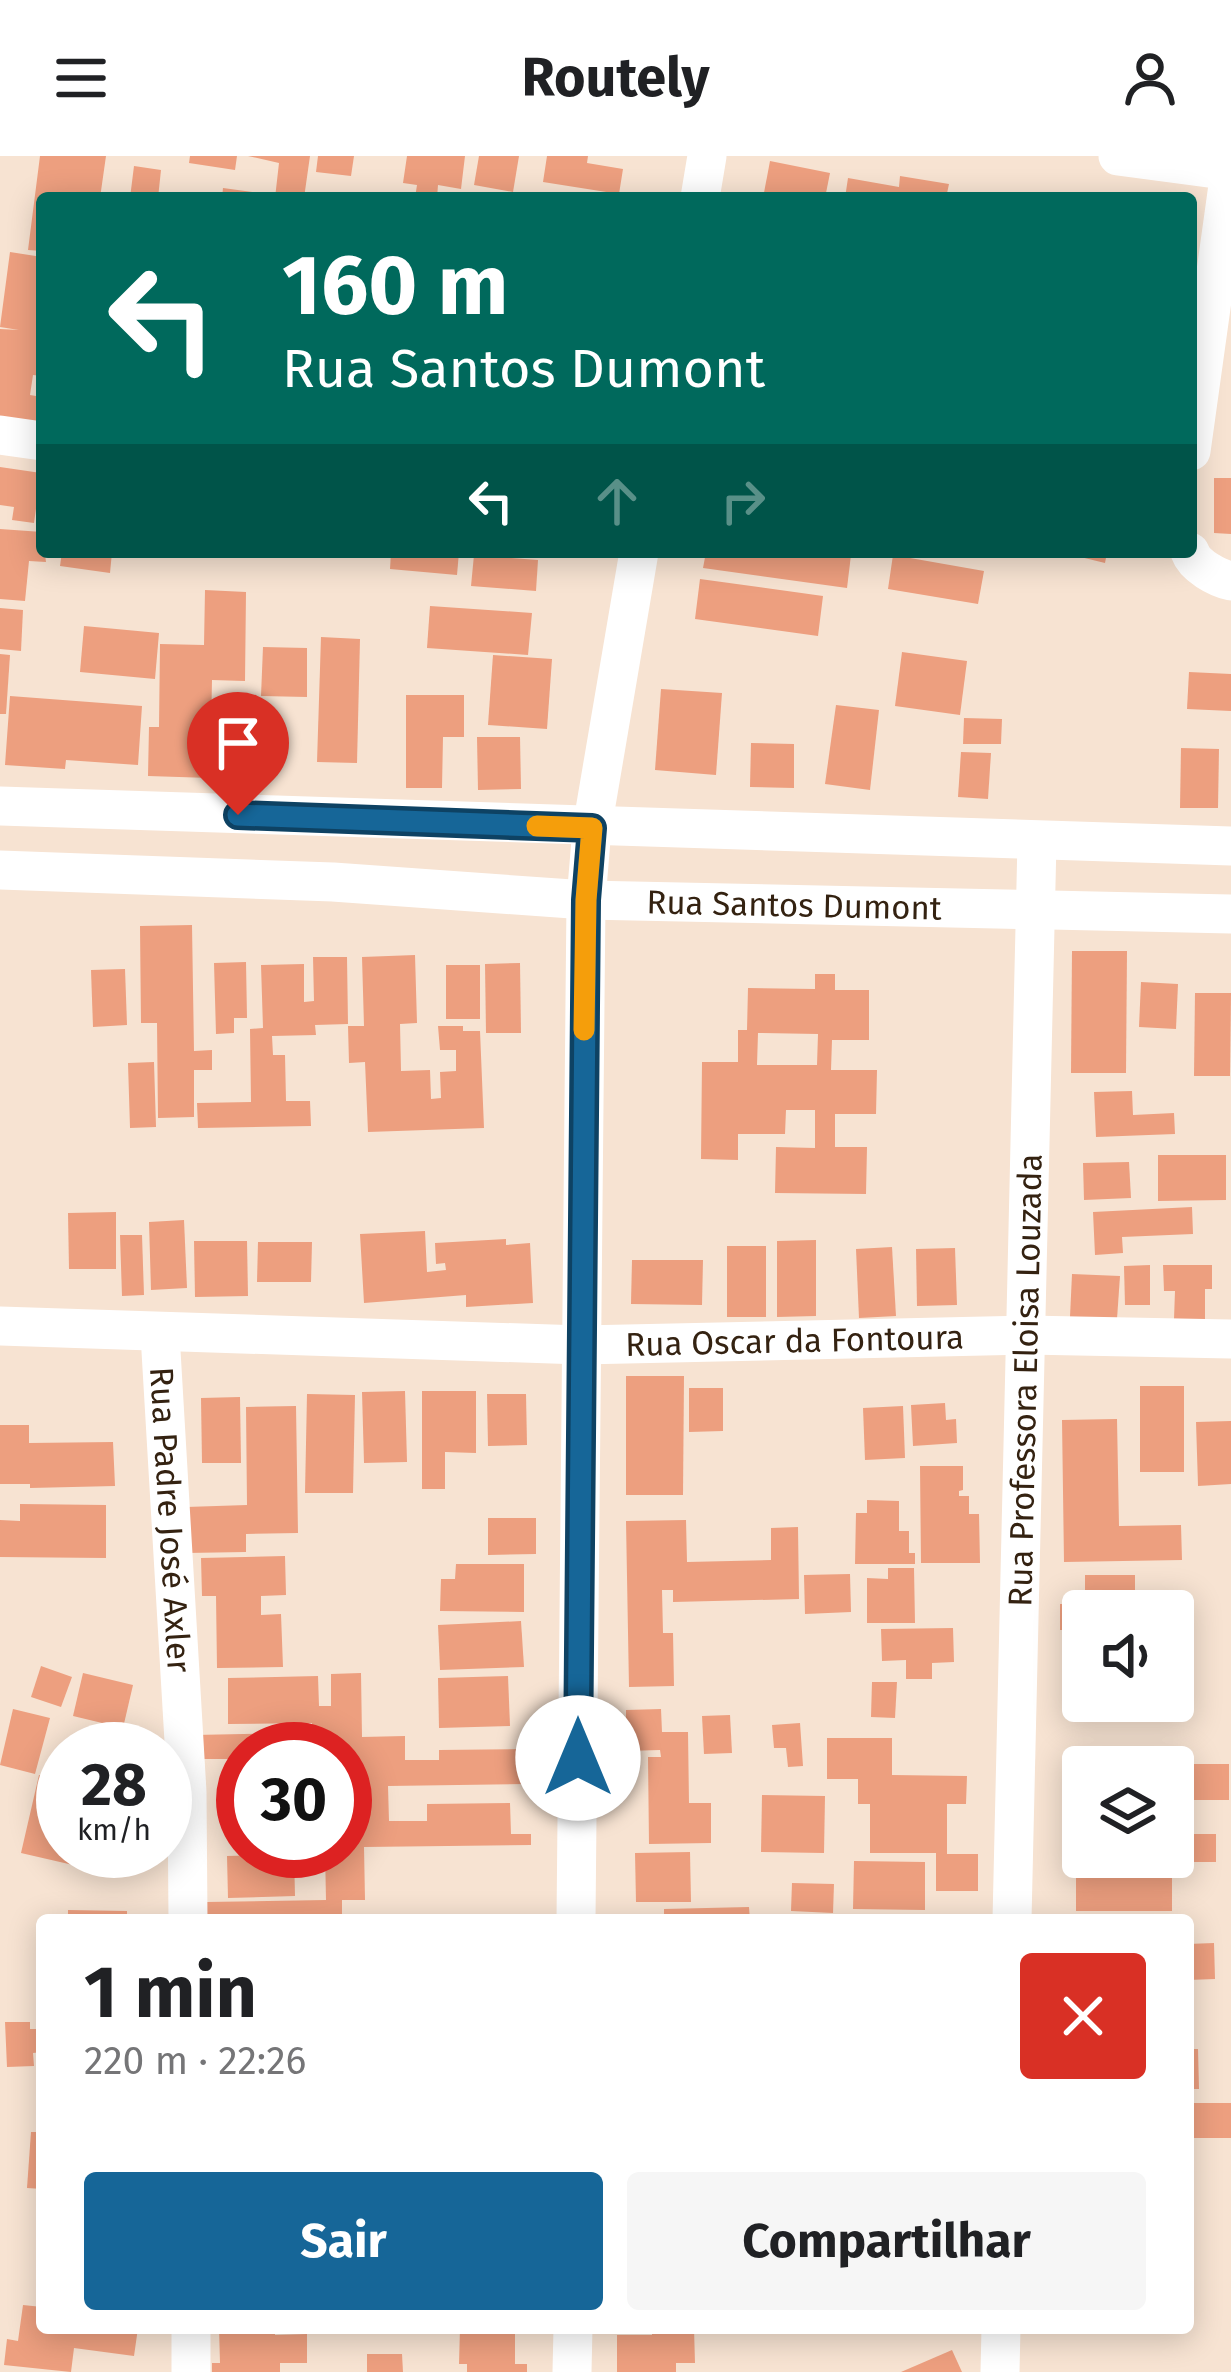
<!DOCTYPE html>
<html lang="pt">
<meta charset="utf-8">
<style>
body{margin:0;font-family:"Fira Sans",sans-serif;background:#f6f6f6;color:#202124;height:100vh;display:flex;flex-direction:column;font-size:45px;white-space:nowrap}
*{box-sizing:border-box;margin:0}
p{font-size:39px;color:#757577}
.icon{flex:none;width:66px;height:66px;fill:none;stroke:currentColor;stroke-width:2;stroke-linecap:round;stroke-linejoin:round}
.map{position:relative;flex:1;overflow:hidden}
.drawer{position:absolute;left:36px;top:1758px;width:1158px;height:420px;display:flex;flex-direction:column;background:#fff;border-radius:12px;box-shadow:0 6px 30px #0003}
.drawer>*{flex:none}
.top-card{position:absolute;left:36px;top:36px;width:1161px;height:366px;border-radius:12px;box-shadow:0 6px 30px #0003;background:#00695c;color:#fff;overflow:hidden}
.tools{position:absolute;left:1062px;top:1434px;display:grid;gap:24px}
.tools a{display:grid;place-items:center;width:132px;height:132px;border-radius:12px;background:#fff;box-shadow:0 6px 30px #0003;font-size:60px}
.speed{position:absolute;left:36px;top:1566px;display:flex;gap:24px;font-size:60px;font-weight:700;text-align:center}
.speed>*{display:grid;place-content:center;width:156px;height:156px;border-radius:50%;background:#fff;box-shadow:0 6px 30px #0003;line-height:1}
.speed small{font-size:30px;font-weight:400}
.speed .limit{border:18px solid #d22;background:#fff;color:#111}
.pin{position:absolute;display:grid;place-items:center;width:102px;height:102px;color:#fff;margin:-123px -51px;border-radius:50% 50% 50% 0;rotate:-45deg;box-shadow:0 0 12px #0007}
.pin .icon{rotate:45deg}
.me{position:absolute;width:132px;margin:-66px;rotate:0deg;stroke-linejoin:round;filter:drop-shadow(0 0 9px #0008)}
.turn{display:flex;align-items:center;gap:42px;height:252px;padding:0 48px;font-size:54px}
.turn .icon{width:156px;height:156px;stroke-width:2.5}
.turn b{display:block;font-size:84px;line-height:102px}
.lanes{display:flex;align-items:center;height:114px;padding:0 48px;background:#0003;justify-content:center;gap:60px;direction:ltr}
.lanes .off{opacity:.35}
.round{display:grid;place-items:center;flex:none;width:126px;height:126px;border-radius:12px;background:#f6f6f6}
.overview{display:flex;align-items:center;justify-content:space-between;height:204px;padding:0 48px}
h1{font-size:72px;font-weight:700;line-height:90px}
.action{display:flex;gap:24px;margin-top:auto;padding:24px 48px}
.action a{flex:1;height:138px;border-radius:12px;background:#166698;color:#fff;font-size:48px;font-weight:700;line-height:138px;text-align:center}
.action a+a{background:#f6f6f6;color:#202124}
header{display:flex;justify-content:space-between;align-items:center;height:156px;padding:0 48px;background:#fff;font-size:54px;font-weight:700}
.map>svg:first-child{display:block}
.building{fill:#ed9f7f;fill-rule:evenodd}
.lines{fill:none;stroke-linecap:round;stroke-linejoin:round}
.minor{stroke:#fff;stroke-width:39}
.route-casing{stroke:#0e4263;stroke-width:30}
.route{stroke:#166698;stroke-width:21}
.slow{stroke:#f59e0b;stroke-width:21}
.labels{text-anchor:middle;stroke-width:9;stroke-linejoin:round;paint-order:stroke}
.street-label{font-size:33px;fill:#342211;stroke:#fdf2ea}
</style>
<header><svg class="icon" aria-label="menu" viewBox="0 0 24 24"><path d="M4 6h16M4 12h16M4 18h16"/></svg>Routely<svg class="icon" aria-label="person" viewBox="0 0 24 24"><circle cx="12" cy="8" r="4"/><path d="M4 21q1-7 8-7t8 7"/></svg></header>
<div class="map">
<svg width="1231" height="2216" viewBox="0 0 1231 2216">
<rect width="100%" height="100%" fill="#f7e3d2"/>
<g class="building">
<path d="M40,0H106L100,42H42V95L28,94Z"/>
<path d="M190,0H237L235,14L189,7Z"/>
<path d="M248,0H310L304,42H275L279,7Z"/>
<path d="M318,0H354L351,20L316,16Z"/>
<path d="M407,0H465L461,33L438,29L437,42H415L417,29L403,27Z"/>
<path d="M479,0H519L513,36L474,29Z"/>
<path d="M547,0H588L587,7L623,13L619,38L543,26Z"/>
<path d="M770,5L830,17L825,42H763Z"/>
<path d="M134,10L161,14L158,42H130Z"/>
<path d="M900,20L949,28L946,42H845L848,22L899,31Z"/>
<path d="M223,32L275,39L274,42H222Z"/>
<path d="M10,96L42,101V220L33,219L30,239L42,241V282L0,277V173L19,174L0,171Z"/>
<path d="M0,311L41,317L34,367L12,364L14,351L0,349Z"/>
<path d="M1214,322H1231V378L1214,377Z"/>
<path d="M0,373L42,376L46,406L29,405L25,445L0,443Z"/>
<path d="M62,396H112L110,417L60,410Z"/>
<path d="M391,396H459L457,419L390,413Z"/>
<path d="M706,396L851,399L847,432L703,412Z"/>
<path d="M1060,396H1107L1105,407Z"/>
<path d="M474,399L538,404L536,435L471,430Z"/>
<path d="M893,399L984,415L978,448L888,433Z"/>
<path d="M700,423L823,440L818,480L695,463Z"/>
<path d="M205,434L246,436L245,525L212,524L210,622L148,620L149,571H159L160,488L204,489Z"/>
<path d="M430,450L532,457L528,499L427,492Z"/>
<path d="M0,452L23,454L21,495L0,493Z"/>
<path d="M84,470L159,477L155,523L80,516Z"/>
<path d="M321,481L360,483L357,607L317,606Z"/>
<path d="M263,491L307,492V541L261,540Z"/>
<path d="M902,496L967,505L960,559L895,550Z"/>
<path d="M0,498L10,499L6,558H0Z"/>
<path d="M493,499L552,503L547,573L488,569Z"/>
<path d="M1189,516L1231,518V555L1187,553Z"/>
<path d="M661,533L722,537L716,619L655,614Z"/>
<path d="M406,539H464V581H443L442,632H406Z"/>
<path d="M10,540L142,550L138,609L66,604L65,613L5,609Z"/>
<path d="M223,542H261V566H246L247,613H223Z"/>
<path d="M836,549L879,554L870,634L825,628Z"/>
<path d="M964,562L1002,563L1001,588H963Z"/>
<path d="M477,581H520L521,633L478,634Z"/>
<path d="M751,587L794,588V632L750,631Z"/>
<path d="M1181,592L1219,593L1218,652H1180Z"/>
<path d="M961,596L991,597L988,643L958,641Z"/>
<path d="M192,769L194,895L212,894V914H194V961L158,962L157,867H141L140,770Z"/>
<path d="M1072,795H1127L1126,917H1071Z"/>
<path d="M415,799L417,867L400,868L401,915L430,914L431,943L441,942L440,916L456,915V894H440L438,870H463V875H480L484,972L368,976L365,906L349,907L348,870H364L362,801Z"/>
<path d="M313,801H347L348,868L315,869L316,879L272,880L273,899H285L286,945H310L311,970L198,972L197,947L251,946L250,873L263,872L261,809L304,808V846L314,845Z"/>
<path d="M246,806L247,862H234V877L216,878L214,807Z"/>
<path d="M520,807L521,877H486L485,808Z"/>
<rect x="446" y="809" width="34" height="54"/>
<path d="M125,813L127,869L93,871L91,814Z"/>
<path d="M815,818H835V834H869V884H832L831,914H877L876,958H835V991H867L866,1038L775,1037L776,991L815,992V954H786L785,978H738V1004L701,1003L702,906H738V874H747L748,832L815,833ZM758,877L818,878L817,909H757Z"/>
<path d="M1141,826L1178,828L1176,873L1139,871Z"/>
<path d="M1195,837H1231L1230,920H1194Z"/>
<path d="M154,906L156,971L130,972L128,907Z"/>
<path d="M1132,935L1133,959L1174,957L1175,978L1096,981L1094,936Z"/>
<path d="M1158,999H1226V1044L1158,1045Z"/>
<path d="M1129,1006L1131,1042L1084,1044L1083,1007Z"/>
<path d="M1192,1051L1193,1078L1122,1081L1123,1097L1095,1099L1093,1056Z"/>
<path d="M116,1056V1113H69L68,1057Z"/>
<path d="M184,1064L187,1132L151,1134L149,1066Z"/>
<path d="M425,1075L427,1116L446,1114L445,1107L436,1108L435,1087L506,1083V1089L530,1087L533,1147L466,1151V1139L364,1147L360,1078Z"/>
<path d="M120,1079H142L144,1139L122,1140Z"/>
<path d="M816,1084V1160L777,1161V1085Z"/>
<path d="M194,1085H247L248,1140L195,1141Z"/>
<path d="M258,1086H312L311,1126H257Z"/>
<rect x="727" y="1090" width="39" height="71"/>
<path d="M892,1091L896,1160L859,1162L856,1093Z"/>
<path d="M955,1092L957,1149L917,1150L916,1093Z"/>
<path d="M632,1104H703L702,1149L631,1148Z"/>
<path d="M1150,1109V1149H1125L1124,1110Z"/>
<path d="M1163,1109H1212V1133H1205V1164L1174,1163L1175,1135H1164Z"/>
<path d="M1072,1118L1120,1120L1117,1163L1070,1161Z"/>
<path d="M626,1220H684L683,1339H626Z"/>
<rect x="1140" y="1230" width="44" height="86"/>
<path d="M689,1232H723V1275L689,1276Z"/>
<path d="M405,1235L407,1306L364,1307L362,1236Z"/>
<path d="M422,1235H476V1297L445,1296V1333H422Z"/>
<path d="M307,1238L355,1239L353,1337H305Z"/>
<path d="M487,1238H526L527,1289L488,1290Z"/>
<path d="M240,1241L241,1307H202L201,1242Z"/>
<path d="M945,1247L946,1264L956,1263L957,1287L913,1290L911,1249Z"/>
<path d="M296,1250L298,1377L246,1378V1396L186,1397V1351L247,1349L246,1251Z"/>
<path d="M903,1250L905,1302L865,1304L863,1252Z"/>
<path d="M1117,1263L1119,1370L1181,1369L1182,1404L1064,1406L1062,1264Z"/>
<path d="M1231,1265V1328L1198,1330L1196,1266Z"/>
<path d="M0,1269H29V1287L113,1286L115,1330L30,1332V1328H0Z"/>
<path d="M920,1310H963V1334L959,1335V1340H969V1358H979L980,1407H921Z"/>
<path d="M867,1344L899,1345V1375H909V1397H915V1408H855L856,1357H867Z"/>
<path d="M20,1348L106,1349V1402L0,1401V1364L20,1365Z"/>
<path d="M488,1362H536V1398L488,1399Z"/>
<path d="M686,1364L687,1406L771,1404V1372L798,1371L799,1443L673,1446V1434H662L663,1477H673L674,1530L629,1531L626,1365Z"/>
<path d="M285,1400L286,1439L261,1440V1459L281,1458L283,1511L217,1512L216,1440H202L201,1402Z"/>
<path d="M456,1408H524V1456L440,1455L441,1423H455Z"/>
<path d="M888,1412H914L915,1467H867V1422L888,1423Z"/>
<path d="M850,1418L851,1456L805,1458L804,1419Z"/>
<path d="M1085,1419H1135V1455H1083V1474H1060V1448H1085Z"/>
<path d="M521,1465L524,1511L440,1514L438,1469Z"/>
<path d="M953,1472L954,1506L932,1507V1523H906V1504L882,1505L881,1473Z"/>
<path d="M41,1510L72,1521L61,1551L31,1541Z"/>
<path d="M83,1517L133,1529L123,1572L73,1560Z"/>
<path d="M361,1517L362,1581L405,1580V1604H439V1594L523,1593L524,1628L388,1630L389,1665H427V1648L510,1647L511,1678H531V1689L364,1691L365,1744H342V1764H207V1746L326,1744L325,1695H345V1593H334V1581H312V1567L228,1568V1522L318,1520L319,1550H331V1518Z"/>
<path d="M508,1520L510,1570L439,1572L438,1522Z"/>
<path d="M872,1526H897L895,1562L871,1561Z"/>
<path d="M13,1553L50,1562L35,1618L0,1609Z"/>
<path d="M661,1553L662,1576H688L689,1647H711V1687L649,1688L648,1601H661L660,1594L626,1595V1554Z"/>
<path d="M730,1559L732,1597L704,1598L702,1560Z"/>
<path d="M800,1567L803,1610L788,1611L786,1592H774L772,1569Z"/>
<path d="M292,1577V1593H243V1631H228V1603H194V1579Z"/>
<path d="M827,1582H892V1619L967,1620L966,1648H947V1698H978V1735H936V1697H870V1648H858V1623H827Z"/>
<path d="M83,1583L117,1591V1593H80Z"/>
<path d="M1134,1605L1135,1611H1082V1607Z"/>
<path d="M1173,1608H1229V1644H1186L1187,1678H1216V1706H1172V1755H1076V1657H1083V1701H1173Z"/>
<path d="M39,1619L63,1624V1695H117L112,1718L21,1697Z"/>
<path d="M762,1639L825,1640L824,1697L761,1696Z"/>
<path d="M690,1696L691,1746H636L635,1697Z"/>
<path d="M294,1698L295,1740L228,1742L227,1700Z"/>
<path d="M854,1705L925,1706V1754L853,1753Z"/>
<path d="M792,1727L834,1728L833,1757L791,1755Z"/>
<path d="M749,1751L750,1764H664V1753Z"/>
<path d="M68,1754L127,1755V1764H68Z"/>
<path d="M1214,1787L1215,1823L1188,1824V1788Z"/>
<path d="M5,1866H30V1873H42V1896L33,1897L34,1910L7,1911Z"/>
<path d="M1188,1893H1198L1199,1933H1188Z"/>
<rect x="1188" y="1947" width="43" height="35"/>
<path d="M31,1976H42V2033L27,2032Z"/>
<path d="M23,2149L42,2151V2172H138L134,2200L74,2192L71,2216L4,2209L7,2183L18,2185Z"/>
<path d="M219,2172H275V2179L307,2178V2207H280V2216H212V2207H220Z"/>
<path d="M460,2172H515V2208H527V2216H467V2208H459Z"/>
<path d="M652,2172H694L695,2207H676V2216H617V2179H652Z"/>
<path d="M952,2194L962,2216H901Z"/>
<path d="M367,2198H402L403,2216H367Z"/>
</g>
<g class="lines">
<g class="minor">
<path d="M1118,0L1231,15"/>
<path d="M700,42L707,0"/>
<path d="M0,279L42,285"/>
<path d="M1191,295L1231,8"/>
<path d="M1190,396C1195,410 1217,422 1231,425"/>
<path d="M0,650L1231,690"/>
<path id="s1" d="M0,714L333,726L586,744L1231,758"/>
<path id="s2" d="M0,1170L581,1189L1027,1179L1231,1183"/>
<path id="s3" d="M160,1178L187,1636L188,1764"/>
<path d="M576,1764L586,744L592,672L639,396"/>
<path id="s4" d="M1012,1764L1037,685"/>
<path d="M191,2172V2216"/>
<path d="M572,2216L573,2172"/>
<path d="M1000,2216L1001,2172"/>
</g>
</g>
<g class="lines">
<g class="route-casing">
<path id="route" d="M238,659L592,672L586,744L578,1602"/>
</g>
<use href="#route" class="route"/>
<path class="slow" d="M537,670L592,672L586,744L584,874"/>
</g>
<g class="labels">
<g class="street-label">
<text dy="12" stroke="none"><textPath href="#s1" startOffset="795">Rua Santos Dumont</textPath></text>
<text dy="12" stroke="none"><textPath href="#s2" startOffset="795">Rua Oscar da Fontoura</textPath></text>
<text dy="12" stroke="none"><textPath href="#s4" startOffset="540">Rua Professora Eloisa Louzada</textPath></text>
<text dy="12" stroke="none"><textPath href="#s3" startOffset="186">Rua Padre José Axler</textPath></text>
</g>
</g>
</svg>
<div class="tools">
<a><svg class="icon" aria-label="sound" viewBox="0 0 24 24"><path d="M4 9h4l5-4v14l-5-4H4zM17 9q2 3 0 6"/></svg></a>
<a><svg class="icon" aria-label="layers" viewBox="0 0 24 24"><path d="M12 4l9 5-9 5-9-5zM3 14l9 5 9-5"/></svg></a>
</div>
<div class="speed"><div>28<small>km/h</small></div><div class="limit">30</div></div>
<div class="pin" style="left:238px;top:659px;background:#d93025"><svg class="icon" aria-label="arrive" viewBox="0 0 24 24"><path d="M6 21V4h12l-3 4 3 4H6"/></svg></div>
<svg class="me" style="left:578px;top:1602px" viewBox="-20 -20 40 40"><circle r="19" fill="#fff"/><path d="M0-13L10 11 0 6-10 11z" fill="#166698"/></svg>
<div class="top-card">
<div class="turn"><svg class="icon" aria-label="left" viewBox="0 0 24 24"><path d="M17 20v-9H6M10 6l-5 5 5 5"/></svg><div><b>160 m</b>Rua Santos Dumont</div></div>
<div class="lanes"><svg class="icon" aria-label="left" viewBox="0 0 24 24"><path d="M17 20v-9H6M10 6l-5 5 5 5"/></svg><svg class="icon off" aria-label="ahead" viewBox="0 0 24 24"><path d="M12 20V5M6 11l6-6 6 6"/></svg><svg class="icon off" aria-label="right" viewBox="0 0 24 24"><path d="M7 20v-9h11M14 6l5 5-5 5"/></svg></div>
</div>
<section class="drawer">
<div class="overview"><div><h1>1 min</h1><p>220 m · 22:26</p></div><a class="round" style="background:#d93025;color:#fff"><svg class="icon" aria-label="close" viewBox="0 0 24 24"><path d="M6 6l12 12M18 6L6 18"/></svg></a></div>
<div class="action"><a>Sair</a><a>Compartilhar</a></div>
</section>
</div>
